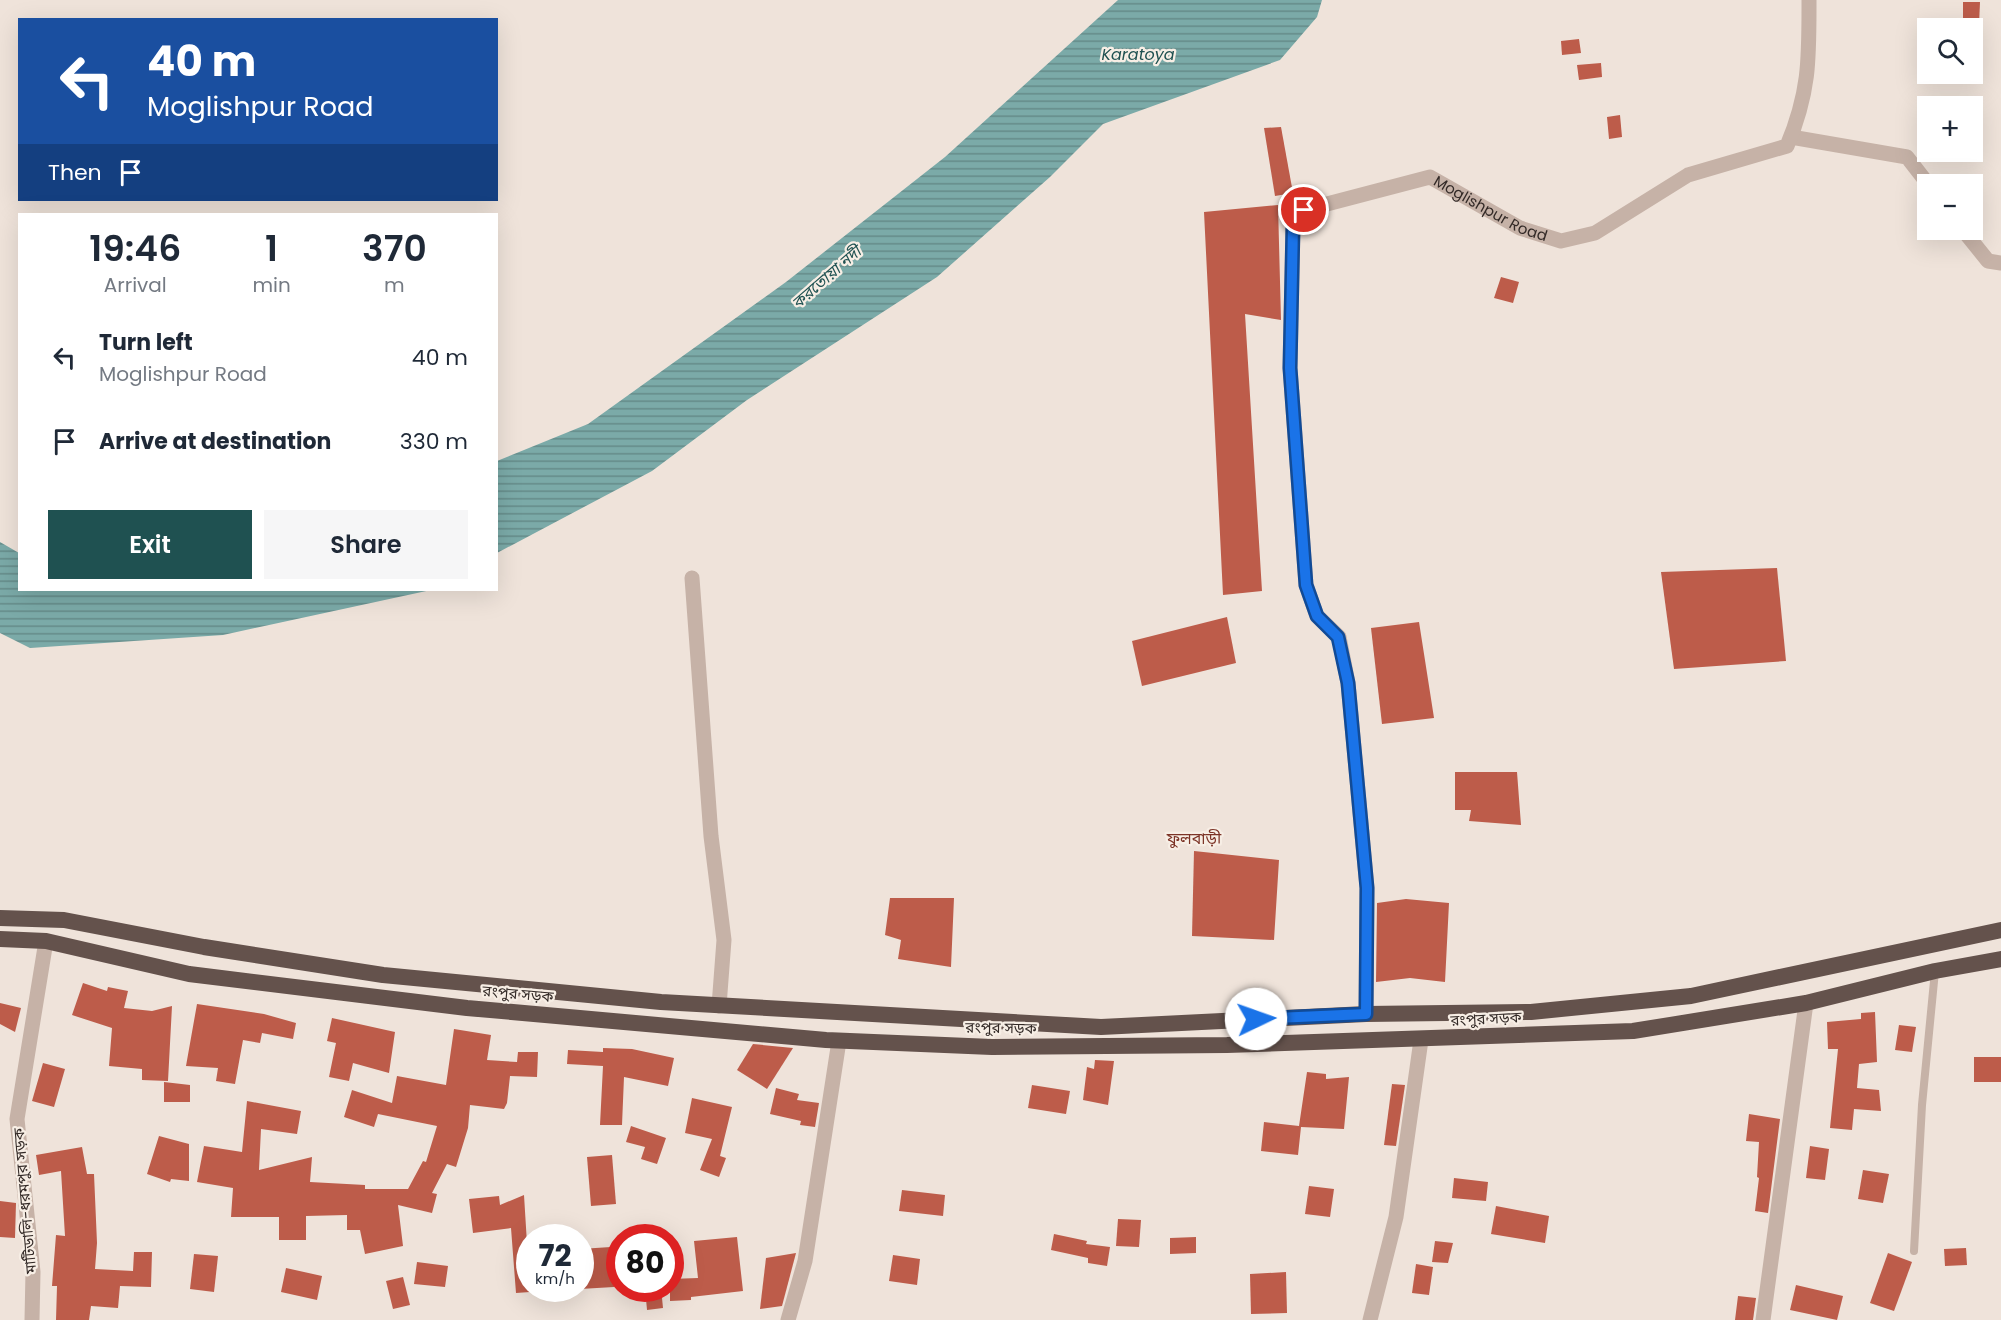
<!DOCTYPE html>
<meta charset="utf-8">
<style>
body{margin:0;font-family:Poppins,"Noto Sans Bengali",sans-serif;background:#f6f6f7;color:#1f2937;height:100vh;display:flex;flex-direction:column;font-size:22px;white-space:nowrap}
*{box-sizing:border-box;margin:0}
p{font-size:20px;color:#747a83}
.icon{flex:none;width:33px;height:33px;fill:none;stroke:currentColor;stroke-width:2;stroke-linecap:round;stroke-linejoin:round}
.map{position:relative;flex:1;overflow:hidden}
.drawer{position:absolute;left:18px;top:213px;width:480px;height:378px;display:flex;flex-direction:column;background:#fff;border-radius:0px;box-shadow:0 6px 24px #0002}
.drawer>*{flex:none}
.hud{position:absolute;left:18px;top:18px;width:480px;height:183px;border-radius:0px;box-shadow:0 6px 24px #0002;background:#1a4fa0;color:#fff;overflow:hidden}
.tools{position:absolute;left:1917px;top:18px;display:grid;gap:12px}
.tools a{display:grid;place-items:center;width:66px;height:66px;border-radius:0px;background:#fff;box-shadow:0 6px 24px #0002;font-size:30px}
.speed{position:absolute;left:516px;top:1224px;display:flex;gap:12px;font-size:30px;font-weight:700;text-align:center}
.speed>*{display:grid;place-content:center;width:78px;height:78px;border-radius:50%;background:#fff;box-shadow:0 6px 24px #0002;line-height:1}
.speed small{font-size:15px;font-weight:400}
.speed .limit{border:9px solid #d22;background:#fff;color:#111}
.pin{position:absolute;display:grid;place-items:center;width:51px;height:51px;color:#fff;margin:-26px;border:3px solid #fff;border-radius:50%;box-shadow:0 2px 6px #0007}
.me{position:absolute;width:66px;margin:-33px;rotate:87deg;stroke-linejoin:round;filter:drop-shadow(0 0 4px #0008)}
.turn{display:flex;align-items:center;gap:21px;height:126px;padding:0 30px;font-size:27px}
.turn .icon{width:78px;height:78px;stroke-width:2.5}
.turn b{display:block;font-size:42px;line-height:51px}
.then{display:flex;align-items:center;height:57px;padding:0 30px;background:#0003;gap:12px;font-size:22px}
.eta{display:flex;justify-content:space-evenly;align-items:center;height:102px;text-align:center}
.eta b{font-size:36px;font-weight:600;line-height:42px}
.cta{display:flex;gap:12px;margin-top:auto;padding:12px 30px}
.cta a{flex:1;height:69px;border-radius:0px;background:#1f5151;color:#fff;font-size:24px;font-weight:600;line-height:69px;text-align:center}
.cta a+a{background:#f6f6f7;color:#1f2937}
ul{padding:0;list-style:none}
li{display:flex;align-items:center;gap:18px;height:84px;padding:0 30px}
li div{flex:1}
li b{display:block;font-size:22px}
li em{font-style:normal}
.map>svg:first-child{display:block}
.water{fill:url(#water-rules)}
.building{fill:#bd5c4a}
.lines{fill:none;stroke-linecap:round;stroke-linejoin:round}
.service{stroke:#c6b2a7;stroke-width:8}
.minor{stroke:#c6b2a7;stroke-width:15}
.trunk{stroke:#64524c;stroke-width:16}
.route-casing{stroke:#114b97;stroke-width:15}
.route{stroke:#1a73e8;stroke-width:10}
.labels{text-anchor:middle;stroke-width:4.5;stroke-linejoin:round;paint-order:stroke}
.street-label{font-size:15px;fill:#332a27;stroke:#f7eee5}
.water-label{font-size:16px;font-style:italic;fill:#1f5151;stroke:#f7eee5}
.neighbourhood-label{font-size:16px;fill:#7c3326;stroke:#f7eee5}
</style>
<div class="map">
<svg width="2001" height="1320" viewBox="0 0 2001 1320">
<defs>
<pattern id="water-rules" width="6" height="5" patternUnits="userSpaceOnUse" patternTransform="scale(1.5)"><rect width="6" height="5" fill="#7baaa8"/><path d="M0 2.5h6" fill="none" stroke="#658b89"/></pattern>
</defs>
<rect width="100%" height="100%" fill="#efe3da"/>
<g class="water">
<path d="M1118,0H1322L1317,17L1280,60L1103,124L1050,177L937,277L747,400L652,471L497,553V461L588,424L786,282L945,157Z"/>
<path d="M0,542L19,553L20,590H431L223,635L30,648L0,633Z"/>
</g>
<g class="building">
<path d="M1963,2H1980L1979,25H1963Z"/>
<path d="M1579,39L1581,53L1562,55L1561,41Z"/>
<path d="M1601,63L1602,77L1579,80L1577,65Z"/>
<path d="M1620,115L1622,137L1609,139L1607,117Z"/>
<path d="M1281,127L1293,193L1275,196L1264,128Z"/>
<path d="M1278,205L1281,320L1245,314L1262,591L1223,595L1204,212Z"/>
<path d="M1501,277L1519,282L1513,303L1494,298Z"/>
<path d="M1777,568L1786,661L1674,669L1661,572Z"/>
<path d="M1227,617L1236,663L1142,686L1132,641Z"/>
<path d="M1419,622L1434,718L1382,724L1371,628Z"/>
<path d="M1455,772H1517L1521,825L1469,821L1471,810H1455Z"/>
<path d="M1194,851L1279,860L1274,940L1192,936Z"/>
<path d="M890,898H954L951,967L898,959L901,940L885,935Z"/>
<path d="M1406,899L1449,903L1445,982L1410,978L1376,982L1377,903Z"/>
<path d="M83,983L107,991L108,987L128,991L124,1008L152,1011L172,1006L168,1081L142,1080V1069L109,1066L112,1028L72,1015Z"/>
<path d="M0,1003L21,1008L15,1032L0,1024Z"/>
<path d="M197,1004L264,1014L296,1023L293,1039L262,1033L260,1043L243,1040L235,1084L216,1081L218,1068L186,1066Z"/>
<path d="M1875,1012L1877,1062L1859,1064L1857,1088L1879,1090L1881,1111L1854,1109L1852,1130L1830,1128L1838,1049H1828L1827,1022L1861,1019V1013Z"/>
<path d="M332,1018L395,1032L389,1073L353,1063L349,1081L329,1077L336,1043L327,1041Z"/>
<path d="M1899,1025L1916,1027L1912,1052L1895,1050Z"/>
<path d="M454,1029L491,1035L487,1060L517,1062L518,1052H538L537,1077L510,1076L507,1103L504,1109L470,1105L468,1128L456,1167L447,1164L432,1193L437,1194L432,1213L398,1205L403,1246L365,1254L360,1230H347V1215L306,1216V1240H279V1217H231L233,1188L197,1182L204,1146L242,1152L247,1101L301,1111L297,1134L261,1129L259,1170L312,1157L310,1182L365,1185V1189H408L423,1161L426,1162L437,1126L378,1114L374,1127L344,1117L352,1090L392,1103L397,1076L446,1085Z"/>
<path d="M753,1044L793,1048L767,1089L737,1070Z"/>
<path d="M603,1048L632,1049L674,1058L668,1086L624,1077L622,1125H600L603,1066L567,1064L568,1050L603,1052Z"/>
<rect x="1974" y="1057" width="27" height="25"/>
<path d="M1095,1060L1114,1061L1108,1105L1083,1100L1087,1067L1094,1069Z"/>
<path d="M43,1063L65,1069L54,1107L32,1101Z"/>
<path d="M1307,1072L1326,1074V1079L1349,1077L1344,1129L1301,1127L1298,1155L1261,1151L1264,1122L1299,1126Z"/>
<path d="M164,1082L190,1085V1102H164Z"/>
<path d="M1392,1084L1405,1085L1396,1146L1384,1145Z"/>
<path d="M1032,1085L1070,1091L1066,1114L1028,1108Z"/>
<path d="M776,1088L799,1094L797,1100L819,1103L815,1127L800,1125L801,1121L770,1114Z"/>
<path d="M692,1098L732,1107L720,1156L726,1158L719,1177L700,1170L712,1139L685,1133Z"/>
<path d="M1749,1114L1780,1119L1768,1213L1755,1211L1759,1178L1757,1177L1759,1142L1746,1141Z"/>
<path d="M631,1126L666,1138L657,1164L641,1159L645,1147L626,1142Z"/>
<path d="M159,1136L189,1144V1181L171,1179L170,1182L147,1174Z"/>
<path d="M1810,1146L1829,1149L1825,1180L1806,1178Z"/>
<path d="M82,1147L87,1174H94L97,1243L95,1269L133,1271L134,1252H152L151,1287L120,1286L118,1308L91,1306L89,1320H56L57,1286H52L56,1235L65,1236L61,1171L39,1175L36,1155Z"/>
<path d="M612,1155L616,1204L591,1206L587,1157Z"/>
<path d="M1863,1170L1889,1174L1883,1203L1858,1199Z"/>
<path d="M1454,1178L1488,1182L1486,1201L1452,1198Z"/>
<path d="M1309,1186L1334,1189L1330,1217L1305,1214Z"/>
<path d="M902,1190L945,1195L943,1216L899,1211Z"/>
<path d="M524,1195L530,1292L516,1293L511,1228L473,1233L469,1199L499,1196L500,1205Z"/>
<path d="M0,1201L16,1203L15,1238L0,1237Z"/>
<path d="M1496,1206L1549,1216L1545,1243L1491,1234Z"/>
<path d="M1118,1219L1141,1220L1139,1247L1116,1246Z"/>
<path d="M1054,1234L1087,1241L1086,1244L1110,1247L1107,1266L1088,1263V1258L1051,1250Z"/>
<path d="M737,1237L743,1291L691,1297V1300L670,1301V1279L698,1278L694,1241Z"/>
<path d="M1196,1237V1253L1170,1254V1238Z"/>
<path d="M1435,1241L1453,1243L1448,1263L1432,1262Z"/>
<path d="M611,1247L614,1287L580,1289V1249Z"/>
<path d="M1966,1248L1967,1265L1945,1266L1944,1249Z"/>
<path d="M796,1253L782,1306L760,1309L766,1258Z"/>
<path d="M1888,1253L1912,1262L1894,1311L1870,1303Z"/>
<path d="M194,1254L218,1256L214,1292L190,1289Z"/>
<path d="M893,1255L920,1259L917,1285L889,1281Z"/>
<path d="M417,1262L448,1266L445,1287L414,1284Z"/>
<path d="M1416,1264L1433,1267L1429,1295L1412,1293Z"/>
<path d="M286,1268L322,1276L317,1300L281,1292Z"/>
<path d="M1286,1272L1287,1313L1251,1314L1250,1274Z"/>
<path d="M403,1277L410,1305L393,1309L386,1281Z"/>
<path d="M1796,1285L1843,1296L1837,1320L1790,1310Z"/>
<path d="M645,1288H661L663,1308L647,1310Z"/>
<path d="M1738,1296L1756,1298L1753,1320H1735Z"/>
</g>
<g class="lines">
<path class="service" d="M1914,1251L1922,1105L1935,971"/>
<g class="minor">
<path d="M1791,137L1907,157L1928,184"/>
<path d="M1963,230L1988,261L2001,263"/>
<path d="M692,578L711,836L724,940L719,1006"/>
<path id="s1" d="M1366,1014L1367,888L1348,683L1339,637L1317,616L1306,585L1290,368L1293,226L1304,210L1430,177L1520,228L1561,241L1595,233L1688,175L1787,146C1810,91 1809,58 1809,0"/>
<path d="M32,1320L33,1272L17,1119L46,941"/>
<path d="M788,1320L805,1261L839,1041"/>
<path d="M1370,1320L1396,1217L1421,1040"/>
<path d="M1763,1320L1806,1003"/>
</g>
<g class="trunk">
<path d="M0,918L64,920L204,947L383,975L661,1002L1101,1027L1366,1014L1531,1012L1691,996L2001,930"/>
<path d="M0,939L46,941L189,974L467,1008L826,1040L992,1047L1227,1045L1633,1031L1806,1003L1935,971L2001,959"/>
</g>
</g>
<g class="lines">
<g class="route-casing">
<path id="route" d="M1256,1019L1366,1014L1367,888L1348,683L1338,637L1317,616L1306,585L1290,368L1293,226L1304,210"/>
</g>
<use href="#route" class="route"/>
</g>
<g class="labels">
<g class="street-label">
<text dy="5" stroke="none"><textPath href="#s1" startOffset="1020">Moglishpur Road</textPath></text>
<text transform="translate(518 994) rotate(5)" y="5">রংপুর সড়ক</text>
<text transform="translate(1486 1019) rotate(-3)" y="5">রংপুর সড়ক</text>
<text transform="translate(1001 1028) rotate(1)" y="5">রংপুর সড়ক</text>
<text transform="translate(25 1201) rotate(-95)" y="5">মাটিডালি-ধরমপুর সড়ক</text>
</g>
<g class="water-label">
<text x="1138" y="60">Karatoya</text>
<text transform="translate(826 277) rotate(-41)" y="6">করতোয়া নদী</text>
</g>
<g class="neighbourhood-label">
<text x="1194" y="844">ফুলবাড়ী</text>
</g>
</g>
</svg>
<div class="tools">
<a><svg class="icon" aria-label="search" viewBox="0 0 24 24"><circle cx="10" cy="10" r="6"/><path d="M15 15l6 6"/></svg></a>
<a>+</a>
<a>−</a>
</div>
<div class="speed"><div>72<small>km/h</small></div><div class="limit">80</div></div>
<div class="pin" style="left:1304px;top:210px;background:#d93025"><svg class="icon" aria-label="arrive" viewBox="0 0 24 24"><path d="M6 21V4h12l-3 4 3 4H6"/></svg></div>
<svg class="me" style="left:1256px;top:1019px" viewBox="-20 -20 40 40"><circle r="19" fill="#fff"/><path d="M0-13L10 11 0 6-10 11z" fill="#1a73e8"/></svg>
<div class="hud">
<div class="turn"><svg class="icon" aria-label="left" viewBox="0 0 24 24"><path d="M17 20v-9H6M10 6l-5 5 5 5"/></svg><div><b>40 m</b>Moglishpur Road</div></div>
<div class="then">Then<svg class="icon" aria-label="arrive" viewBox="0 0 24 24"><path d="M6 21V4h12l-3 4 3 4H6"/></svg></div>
</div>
<section class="drawer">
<div class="eta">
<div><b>19:46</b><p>Arrival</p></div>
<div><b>1</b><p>min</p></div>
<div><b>370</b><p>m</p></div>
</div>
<ul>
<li><svg class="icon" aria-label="left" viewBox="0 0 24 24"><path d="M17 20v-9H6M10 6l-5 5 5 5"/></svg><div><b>Turn left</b><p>Moglishpur Road</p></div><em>40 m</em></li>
<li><svg class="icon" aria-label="arrive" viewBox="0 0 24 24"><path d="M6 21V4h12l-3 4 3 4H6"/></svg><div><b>Arrive at destination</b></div><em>330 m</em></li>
</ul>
<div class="cta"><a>Exit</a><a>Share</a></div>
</section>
</div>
